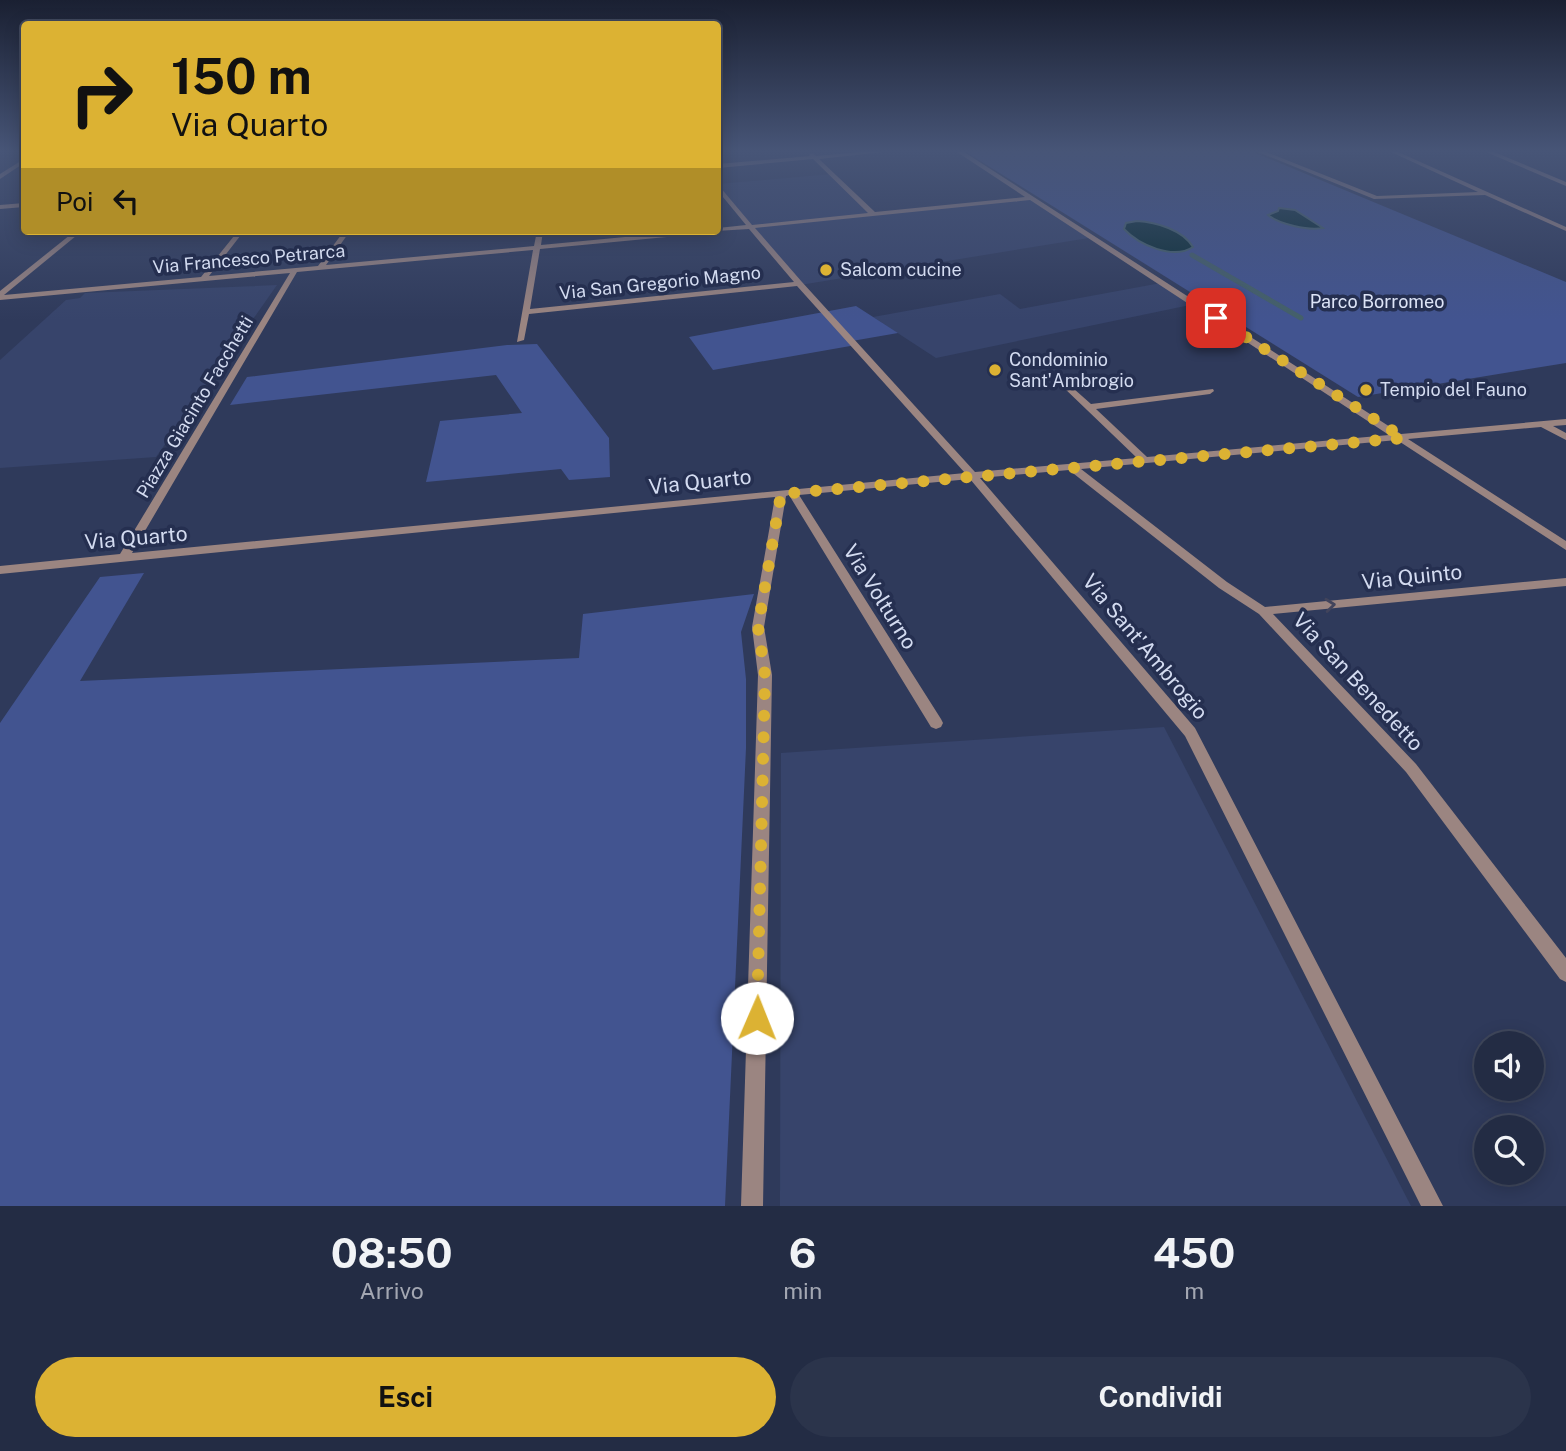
<!DOCTYPE html>
<html lang="it">
<style>
body{margin:0;font-family:"Public Sans",sans-serif;background:#2b344b;color:#f1f3f6;height:100vh;display:flex;flex-direction:column;font-size:26px;white-space:nowrap}
*{box-sizing:border-box;margin:0}
p{font-size:23px;color:#a3a7b2}
.icon{flex:none;width:38px;height:38px;fill:none;stroke:currentColor;stroke-width:2;stroke-linecap:round;stroke-linejoin:round}
.map{position:relative;height:1206px;overflow:hidden}
.side{display:flex;flex-direction:column;background:#232c44;flex:1}
.side>*{flex:none}
.banner{position:absolute;left:21px;top:21px;width:700px;height:214px;border-radius:7px;box-shadow:0 4px 18px #0003,0 0 0 2px #40485d;background:#dcb233;color:#111;overflow:hidden}
.controls{position:absolute;left:1474px;top:1031px;display:grid;gap:14px}
.controls a{display:grid;place-items:center;width:70px;height:70px;border-radius:50%;background:#232c44;box-shadow:0 4px 18px #0003,0 0 0 2px #40485d;font-size:35px}
.pin{position:absolute;display:grid;place-items:center;width:60px;height:60px;color:#fff;margin:-30px;border-radius:14px;box-shadow:0 4px 10px #0006}
.me{position:absolute;width:77px;margin:-38px;rotate:1deg;stroke-linejoin:round;filter:drop-shadow(0 0 5px #0008)}
.turn{display:flex;align-items:center;gap:24px;height:147px;padding:0 35px;font-size:32px}
.turn .icon{width:91px;height:91px;stroke-width:2.5}
.turn b{display:block;font-size:49px;line-height:60px}
.then{display:flex;align-items:center;height:66px;padding:0 35px;background:#0003;gap:14px;font-size:26px}
.eta{display:flex;justify-content:space-evenly;align-items:center;height:119px;text-align:center}
.eta b{font-size:42px;font-weight:700;line-height:49px}
.primary-button{display:flex;gap:14px;margin-top:auto;padding:14px 35px}
.primary-button a{flex:1;height:80px;border-radius:42px;background:#dcb233;color:#111;font-size:28px;font-weight:700;line-height:80px;text-align:center}
.primary-button a+a{background:#2b344b;color:#f1f3f6}
.map>svg:first-child{display:block}
.built{fill:#37446b}
.green{fill:#425490}
.water{fill:#062b30;stroke:#44606a;stroke-width:2}
.lines{fill:none;stroke-linecap:round;stroke-linejoin:round}
.stream{stroke:#44606a;stroke-width:5}
.minor{fill:#9b8581;fill-rule:evenodd}
.oneway{stroke:#42445c}
.route{stroke:#dcb233;stroke-width:12;stroke-dasharray:0 21.6}
.poi-dot{fill:#dcb233;stroke:#252f50;stroke-width:2.5}
.labels{text-anchor:middle;stroke-width:7;stroke-linejoin:round;paint-order:stroke}
.far-street-label{font-size:18px;fill:#d3dbf0;stroke:#252f50}
.far-poi-label{font-size:18px;fill:#d3dbf0;stroke:#252f50;text-anchor:start}
.far-park-label{font-size:18px;fill:#dde4f7;stroke:#252f50}
.street-label{font-size:21px;fill:#d3dbf0;stroke:#252f50}
</style>
<div class="map">
<svg width="1566" height="1206" viewBox="0 0 1566 1206">
<rect width="100%" height="100%" fill="#2f3a5b"/>
<g class="built">
<path d="M832,174L874,215L1031,198L1089,238L800,285L718,188V184Z"/>
<path d="M1161,283L1195,304L936,358L873,317L1000,294L1020,309Z"/>
<path d="M277,285L156,457L0,468V360L66,300L80,298L85,293Z"/>
<path d="M1164,727L1411,1206H780L781,753Z"/>
</g>
<g class="green">
<path d="M966,152H1253L1566,282V363L1358,397Z"/>
<path d="M856,306L898,333L852,341L856,345L713,370L689,337Z"/>
<path d="M537,344L609,438L610,477L569,480L561,469L426,482L440,421L522,413L496,375L230,405L247,377L507,345Z"/>
<path d="M144,573L80,681L579,658L583,614L754,594L741,632L746,679V748L725,1206H0V723L100,577Z"/>
</g>
<g class="water">
<path d="M1279,208L1295,210L1323,228C1309,231 1278,224 1268,215L1278,211Z"/>
<path d="M1137,221C1156,222 1183,230 1193,247C1173,260 1139,245 1124,229L1126,223Z"/>
</g>
<g class="lines">
<path class="stream" d="M1192,255L1301,318"/>
<g class="minor">
<path d="M862,152H883L819,159L875,212L1025,197L957,152H964L1401,434L1566,419V425L1553,426L1566,433V440L1541,427L1408,439L1566,541V550L1397,440L1081,469L1227,582L1265,607L1566,578V586L1273,614L1416,764L1566,958V982L1560,979L1406,772L1259,614L1219,588L1069,470L980,478L1195,728L1443,1206H1421L1185,736L970,479L799,495L941,719L943,723L941,727L936,729L931,727L789,495L786,496L764,627L772,675L763,1206H741L758,675L752,627L775,497L0,574V566L120,554L290,273L0,300V291L75,231H82L4,295L201,277L238,231H244L209,276L318,266L344,231H350L326,265L534,246L537,231H543L541,245L688,231H712L709,233L540,249L530,309L794,282L749,229L716,231L718,228L746,225L718,191V186L720,187L752,225L868,213L813,159L718,168V164L810,156L809,155L812,153L816,156ZM1030,200L1389,435L1147,457L1096,409L1210,394L1214,391L1213,389L1091,404L1065,381L1061,384L1062,386L1137,458L975,472L802,282L755,228ZM533,250L517,342L524,340L529,314L797,286L965,473L132,553L297,272Z"/>
<path d="M1258,152H1266L1377,196L1478,192L1391,152H1398L1566,227V231L1485,195L1374,199Z"/>
<path d="M1486,152H1494L1566,182V186Z"/>
<path d="M24,159V163L0,179V174Z"/>
<path d="M24,203V207L0,209V205Z"/>
</g>
</g>
<defs><path id="oneway-chevron" d="M-2-3.5L2.5 0L-2 3.5" fill="none" stroke-width="1.6" stroke-linecap="round" stroke-linejoin="round" transform="scale(1.75)"/></defs>
<use class="oneway" href="#oneway-chevron" transform="translate(1330 605) rotate(-6)"/>
<linearGradient id="sky" x2="0" y2="1"><stop stop-color="#1a2032"/><stop offset="0.47" stop-color="#475577"/><stop offset="1" stop-color="#475577" stop-opacity="0"/></linearGradient>
<rect width="1566" height="321" fill="url(#sky)"/>
<g class="lines">
<path class="route" d="M757,1018L765,675L758,627L781,494L1404,438L1216,318"/>
</g>
<g class="poi-dot">
<circle cx="826" cy="270" r="7"/>
<circle cx="995" cy="370" r="7"/>
<circle cx="1366" cy="390" r="7"/>
</g>
<g class="labels">
<g class="far-street-label">
<text transform="translate(249 259) rotate(-5)" y="6">Via Francesco Petrarca</text>
<text transform="translate(660 283) rotate(-6)" y="6">Via San Gregorio Magno</text>
<text transform="translate(195 407) rotate(-59)" y="6">Piazza Giacinto Facchetti</text>
</g>
<g class="far-poi-label">
<text x="840" y="276">Salcom cucine</text>
<text x="1009" y="366">Condominio<tspan x="1009" dy="21">Sant'Ambrogio</tspan></text>
<text x="1380" y="396">Tempio del Fauno</text>
</g>
<g class="far-park-label">
<text x="1377" y="308">Parco Borromeo</text>
</g>
<g class="street-label">
<text transform="translate(700 482) rotate(-6)" y="7">Via Quarto</text>
<text transform="translate(136 538) rotate(-5)" y="7">Via Quarto</text>
<text transform="translate(1412 577) rotate(-6)" y="7">Via Quinto</text>
<text transform="translate(880 597) rotate(58)" y="7">Via Volturno</text>
<text transform="translate(1145 647) rotate(50)" y="7">Via Sant'Ambrogio</text>
<text transform="translate(1358 682) rotate(47)" y="7">Via San Benedetto</text>
</g>
</g>
</svg>
<div class="controls">
<a><svg class="icon" aria-label="sound" viewBox="0 0 24 24"><path d="M4 9h4l5-4v14l-5-4H4zM17 9q2 3 0 6"/></svg></a>
<a><svg class="icon" aria-label="search" viewBox="0 0 24 24"><circle cx="10" cy="10" r="6"/><path d="M15 15l6 6"/></svg></a>
</div>
<div class="pin" style="left:1216px;top:318px;background:#d93025"><svg class="icon" aria-label="arrive" viewBox="0 0 24 24"><path d="M6 21V4h12l-3 4 3 4H6"/></svg></div>
<svg class="me" style="left:757px;top:1018px" viewBox="-20 -20 40 40"><circle r="19" fill="#fff"/><path d="M0-13L10 11 0 6-10 11z" fill="#dcb233"/></svg>
<div class="banner">
<div class="turn"><svg class="icon" aria-label="right" viewBox="0 0 24 24"><path d="M7 20v-9h11M14 6l5 5-5 5"/></svg><div><b>150 m</b>Via Quarto</div></div>
<div class="then">Poi<svg class="icon" aria-label="left" viewBox="0 0 24 24"><path d="M17 20v-9H6M10 6l-5 5 5 5"/></svg></div>
</div>
</div>
<section class="side">
<div class="eta">
<div><b>08:50</b><p>Arrivo</p></div>
<div><b>6</b><p>min</p></div>
<div><b>450</b><p>m</p></div>
</div>
<div class="primary-button"><a>Esci</a><a>Condividi</a></div>
</section>
